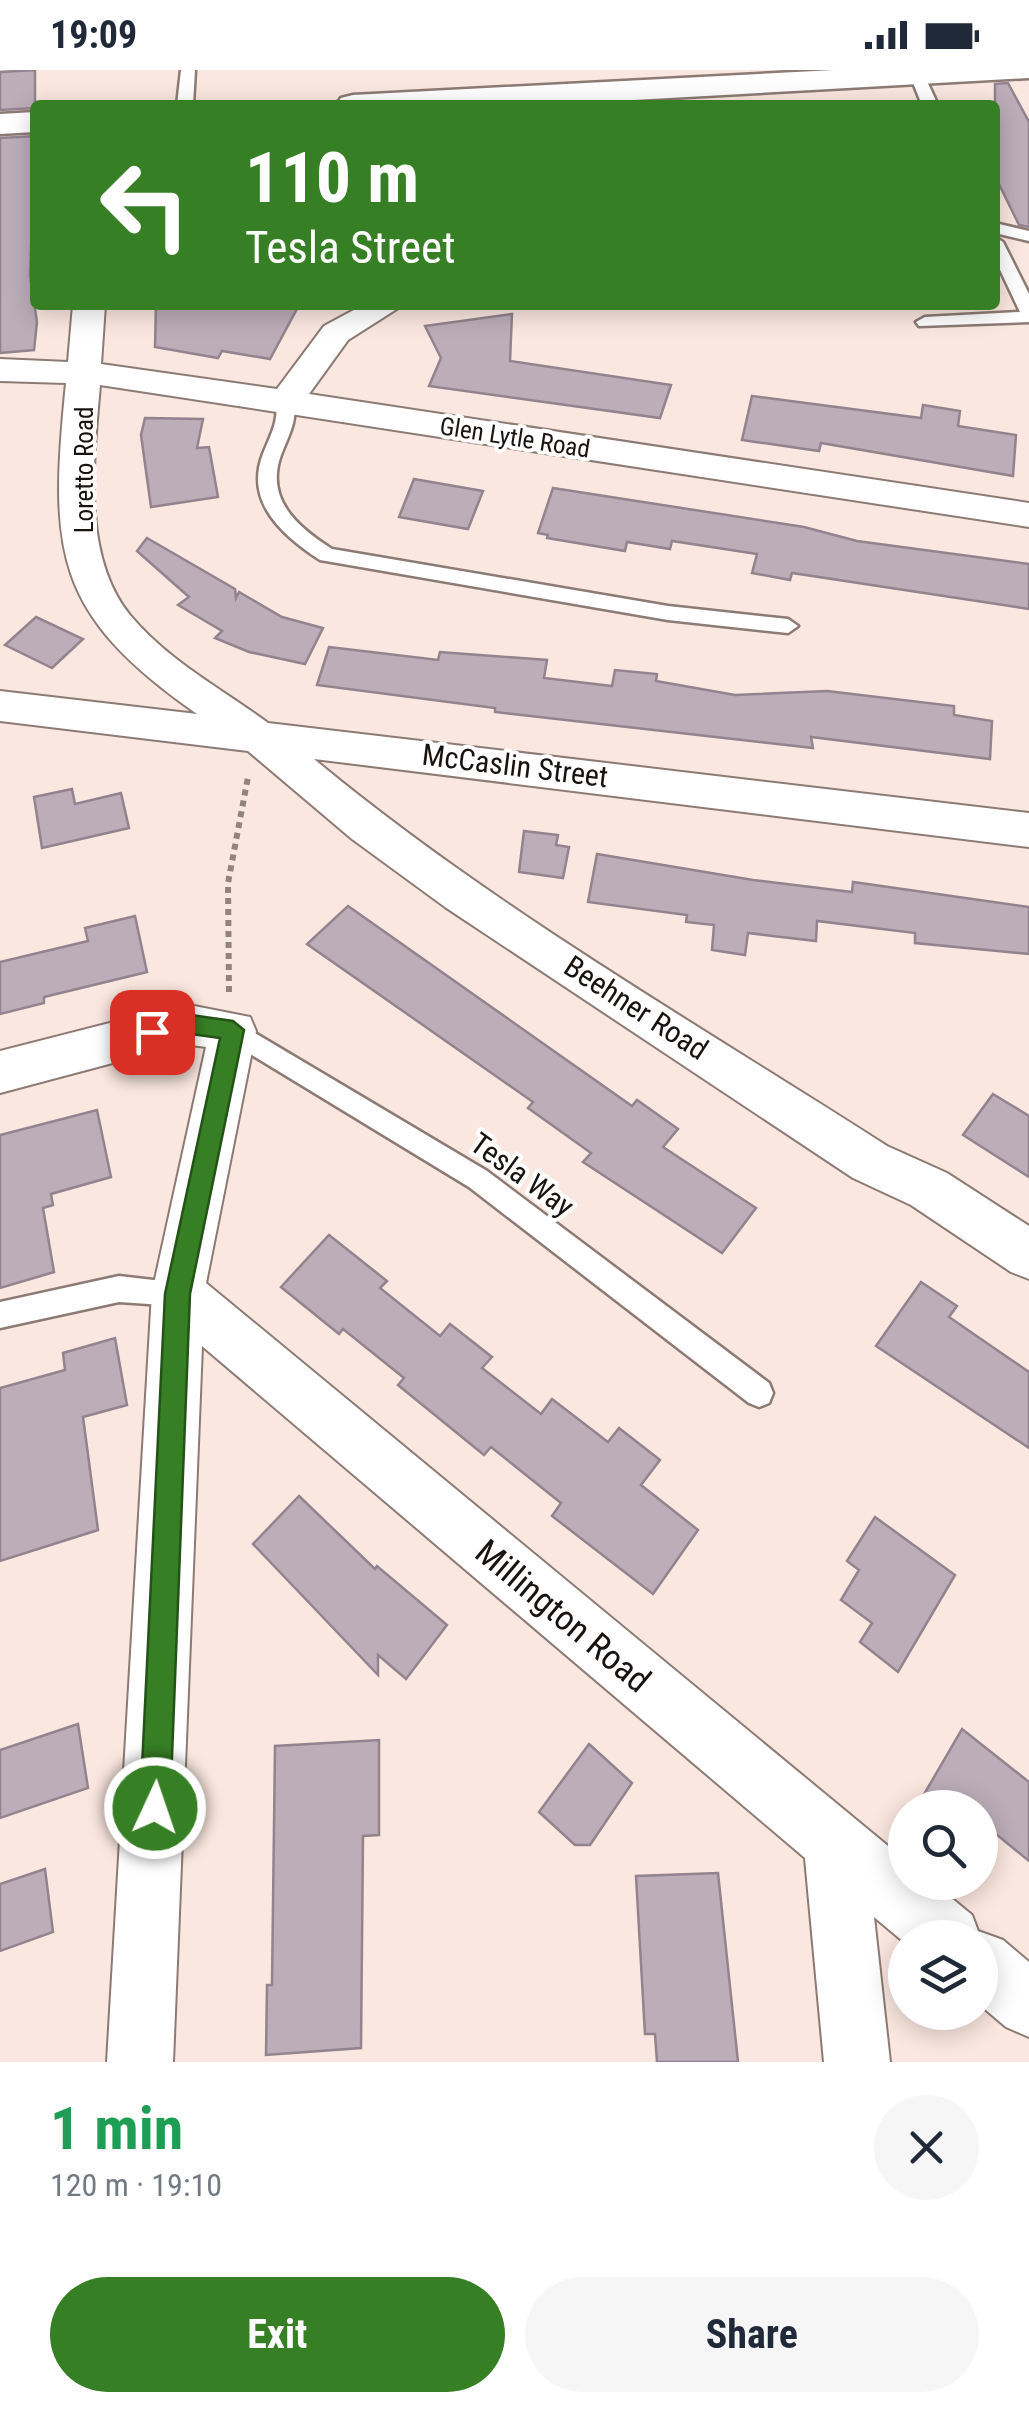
<!DOCTYPE html>
<meta charset="utf-8">
<style>
body{margin:0;font-family:"Roboto Condensed",sans-serif;background:#f6f6f7;color:#1f2937;height:100vh;display:flex;flex-direction:column;font-size:38px;white-space:nowrap}
*{box-sizing:border-box;margin:0}
p{font-size:32px;color:#747a83}
.icon{flex:none;width:55px;height:55px;fill:none;stroke:currentColor;stroke-width:2;stroke-linecap:round;stroke-linejoin:round}
.map{position:relative;height:1992px;overflow:hidden}
.drawer{display:flex;flex-direction:column;background:#fff;flex:1}
.drawer>*{flex:none}
.hud{position:absolute;left:30px;top:30px;width:970px;height:210px;border-radius:10px;box-shadow:0 5px 25px #0003;background:#377f24;color:#fff;overflow:hidden}
.fabs{position:absolute;left:888px;top:1720px;display:grid;gap:20px}
.fabs a{display:grid;place-items:center;width:110px;height:110px;border-radius:50%;background:#fff;box-shadow:0 5px 25px #0003;font-size:50px}
.pin{position:absolute;display:grid;place-items:center;width:85px;height:85px;color:#fff;margin:-42px;border-radius:20px;box-shadow:0 5px 15px #0006}
.me{position:absolute;width:110px;margin:-55px;rotate:3deg;stroke-linejoin:round;filter:drop-shadow(0 0 8px #0008)}
.turn{display:flex;align-items:center;gap:35px;height:210px;padding:0 50px;font-size:45px}
.turn .icon{width:130px;height:130px;stroke-width:2.5}
.turn b{display:block;font-size:70px;line-height:85px}
.round{display:grid;place-items:center;flex:none;width:105px;height:105px;border-radius:52px;background:#f6f6f7}
.headline{display:flex;align-items:center;justify-content:space-between;height:170px;padding:0 50px}
h1{font-size:60px;font-weight:700;line-height:75px;color:#1e9e55}
.action{display:flex;gap:20px;margin-top:auto;padding:20px 50px}
.action a{flex:1;height:115px;border-radius:60px;background:#377f24;color:#fff;font-size:40px;font-weight:700;line-height:115px;text-align:center}
.action a+a{background:#f6f6f7;color:#1f2937}
.status{display:flex;justify-content:space-between;align-items:center;height:70px;padding:0 50px;background:#fff;direction:ltr}
.status svg{height:28px;fill:currentColor}
.map>svg:first-child{display:block}
.building{fill:#bcadb8;stroke:#92838e;stroke-width:2.5}
.lines{fill:none;stroke-linecap:round;stroke-linejoin:round}
.lane-casing{stroke:#8c7b74;stroke-width:5}
.street-casing{stroke:#8c7b74;stroke-width:4}
.secondary-casing{stroke:#8c7b74;stroke-width:5}
.path{stroke:#91847e;stroke-width:6;stroke-dasharray:6 5;stroke-linecap:butt}
.lane{fill:#fff;fill-rule:evenodd}
.street{fill:#fff;fill-rule:evenodd}
.secondary{fill:#fff;fill-rule:evenodd}
.route{fill:#377f24;stroke:#245317;stroke-width:2.5}
.labels{text-anchor:middle;stroke-width:8;stroke-linejoin:round;paint-order:stroke}
.far-street-label{font-size:25px;fill:#191310;stroke:#fff}
.street-label{font-size:30px;fill:#191310;stroke:#fff}
.near-street-label{font-size:35px;fill:#191310;stroke:#fff}
</style>
<div class="status"><b>19:09</b><svg viewBox="0 0 49 12"><path d="M0 12V9h3v3zM5 12V6h3v6zM10 12V3h3v9zM15 12V0h3v12zM26 1h20v11H26zM47 4h2v5h-2z"/></svg></div>
<div class="map">
<svg width="1029" height="1992" viewBox="0 0 1029 1992">
<rect width="100%" height="100%" fill="#fae7df"/>
<g class="building">
<path d="M35,0V38L0,40V2Z"/>
<path d="M1008,13L1029,52V157L1019,155L995,106V14Z"/>
<path d="M35,66L30,206L37,252L34,280L0,283V68Z"/>
<path d="M156,235H299L270,289L222,281L218,288L155,277Z"/>
<path d="M512,244L510,291L671,315L660,348L429,316L441,288L425,256Z"/>
<path d="M752,326L921,348L923,335L960,341L958,356L1016,365L1013,406L821,373L819,381L742,370Z"/>
<path d="M145,348L203,349L197,378L209,377L218,427L151,437L141,365Z"/>
<path d="M414,409L483,421L468,459L399,447Z"/>
<path d="M553,418L804,457L857,471L1029,494V539L792,503L790,510L752,503L757,484L672,471L670,479L627,472L625,481L547,468L548,465L538,463Z"/>
<path d="M147,468L235,519L236,528L239,522L282,547L323,558L305,594L249,582L215,568L222,561L178,535L189,527L137,481Z"/>
<path d="M36,547L83,569L52,598L5,575Z"/>
<path d="M329,577L438,590L440,582L547,590L544,608L612,616L615,600L657,604L656,611L735,625L827,621L954,636V645L992,651L990,689L811,667L813,678L495,642V638L317,615Z"/>
<path d="M72,719L75,734L121,723L129,758L42,778L34,727Z"/>
<path d="M524,761L558,765L556,775L569,777L563,808L519,802Z"/>
<path d="M597,784L753,810L852,822L853,812L1029,837V884L915,873V863L817,851L816,871L748,863L745,885L712,880L714,855L686,852L687,845L588,832Z"/>
<path d="M348,836L632,1036L637,1030L678,1059L663,1077L756,1138L722,1183L583,1092L591,1083L528,1038L533,1032L307,874Z"/>
<path d="M135,846L147,902L44,927V933L0,944V892L88,871L85,858Z"/>
<path d="M993,1024L1029,1046V1107L963,1065Z"/>
<path d="M97,1040L111,1107L51,1124L53,1135L43,1138L54,1202L0,1218V1065Z"/>
<path d="M329,1165L387,1211L380,1218L440,1266L450,1254L492,1287L482,1298L541,1344L552,1329L608,1372L619,1358L660,1390L641,1415L698,1460L653,1524L552,1446L561,1433L491,1377L484,1385L398,1315L404,1308L343,1259L339,1264L281,1217Z"/>
<path d="M921,1212L957,1236L949,1247L1029,1302V1378L876,1276Z"/>
<path d="M115,1268L127,1335L83,1347L98,1460L0,1491V1318L65,1300L63,1283Z"/>
<path d="M299,1426L375,1499L377,1496L447,1555L406,1609L378,1585V1605L253,1474Z"/>
<path d="M875,1447L955,1505L898,1602L860,1572L872,1553L841,1530L859,1500L847,1491Z"/>
<path d="M78,1654L88,1718L0,1748V1680Z"/>
<path d="M962,1659L1029,1712V1791L980,1751V1738H916Z"/>
<path d="M379,1670V1765L363,1766L361,1978L266,1985L267,1915H272L275,1676Z"/>
<path d="M589,1674L632,1713L590,1775H575L539,1742Z"/>
<path d="M45,1799L53,1862L0,1881V1814Z"/>
<path d="M718,1803L738,1992H657L655,1964H645L636,1806Z"/>
</g>
<g class="lines">
<g class="lane-casing">
<g id="lane">
<path d="M181,0H195L193,35H177Z"/>
<path d="M917,1L924,5L938,35H922L910,5Z"/>
<path d="M995,153L1029,161V171L995,163Z"/>
<path d="M995,167L1003,172L1029,224V252L919,256L916,252L925,247L1020,242L995,189Z"/>
<path d="M285,326L294,332C297,353 288,366 281,385C265,429 297,457 332,479L668,536L788,549L798,556L788,563L668,550L320,490C283,466 244,432 263,384C270,366 279,352 276,332Z"/>
<path d="M233,950L487,1101L769,1313L773,1323L769,1333L759,1337L749,1333L469,1117L224,968L221,961L224,954Z"/>
<path d="M119,1206L188,1214L192,1223L188,1232L178,1236L119,1232L0,1258V1232Z"/>
</g>
</g>
<g class="street-casing">
<g id="street">
<path d="M73,235H105L101,294L277,319L324,256L363,235H403L348,270L309,324L1029,433V457L100,315C94,387 81,485 130,545C167,590 222,619 268,653L1029,743V777L314,689C491,836 694,952 887,1076L947,1103L1029,1156V1209L1011,1202L911,1135L853,1108L445,837L352,769L248,681L0,651V621L197,644C53,543 49,482 66,313L0,311V289L68,292Z"/>
<path d="M184,934L250,947L256,961L206,1213L905,1790V1812H932L972,1845L978,1861L1003,1870L1029,1892V1967L1006,1957L980,1935V1868H905V1873L874,1847L890,1992H824L805,1788L202,1276L173,1992H107L152,1223L206,977L184,974L0,1023V981Z"/>
</g>
</g>
<g class="secondary-casing">
<g id="secondary">
<path d="M834,0H1029V8L543,35H336L341,28L353,25Z"/>
<path d="M35,42V62L0,64V44Z"/>
</g>
</g>
<path class="path" d="M229,922L228,813L248,707"/>
<use href="#lane" class="lane"/>
<use href="#street" class="street"/>
<use href="#secondary" class="secondary"/>
</g>
<path class="route" d="M184,944L233,951L244,960L190,1224L170,1738L165,1748L155,1753L144,1748L140,1738L165,1224L220,968L184,963L152,972L141,962L144,955Z"/>
<g class="labels">
<g class="far-street-label">
<text transform="translate(515 367) rotate(9)" y="9">Glen Lytle Road</text>
<text transform="translate(84 400) rotate(-90)" y="9">Loretto Road</text>
</g>
<g class="street-label">
<text transform="translate(515 696) rotate(7)" y="10">McCaslin Street</text>
<text transform="translate(636 938) rotate(33)" y="10">Beehner Road</text>
<text transform="translate(522 1105) rotate(36)" y="10">Tesla Way</text>
</g>
<g class="near-street-label">
<text transform="translate(563 1546) rotate(40)" y="12">Millington Road</text>
</g>
</g>
</svg>
<div class="fabs">
<a><svg class="icon" aria-label="search" viewBox="0 0 24 24"><circle cx="10" cy="10" r="6"/><path d="M15 15l6 6"/></svg></a>
<a><svg class="icon" aria-label="layers" viewBox="0 0 24 24"><path d="M12 4l9 5-9 5-9-5zM3 14l9 5 9-5"/></svg></a>
</div>
<div class="pin" style="left:152px;top:962px;background:#d93025"><svg class="icon" aria-label="arrive" viewBox="0 0 24 24"><path d="M6 21V4h12l-3 4 3 4H6"/></svg></div>
<svg class="me" style="left:155px;top:1738px" viewBox="-20 -20 40 40"><circle r="17" fill="#377f24" stroke="#fff" stroke-width="3"/><path d="M0-11L8 9 0 5-8 9z" fill="#fff"/></svg>
<div class="hud">
<div class="turn"><svg class="icon" aria-label="left" viewBox="0 0 24 24"><path d="M17 20v-9H6M10 6l-5 5 5 5"/></svg><div><b>110 m</b>Tesla Street</div></div>
</div>
</div>
<section class="drawer">
<div class="headline"><div><h1>1 min</h1><p>120 m · 19:10</p></div><a class="round"><svg class="icon" aria-label="close" viewBox="0 0 24 24"><path d="M6 6l12 12M18 6L6 18"/></svg></a></div>
<div class="action"><a>Exit</a><a>Share</a></div>
</section>
